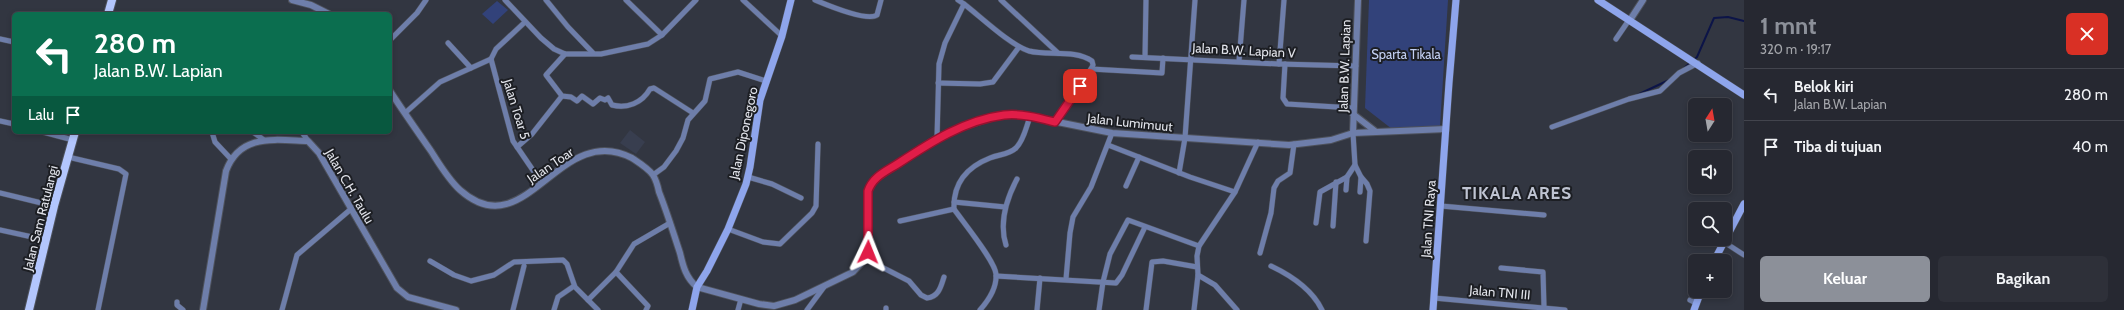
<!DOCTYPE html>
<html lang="id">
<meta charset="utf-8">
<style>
body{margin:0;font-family:Cabin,sans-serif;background:#2e3039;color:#f1f3f6;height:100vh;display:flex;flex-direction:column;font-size:15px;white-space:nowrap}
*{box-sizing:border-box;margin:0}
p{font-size:13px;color:#a4a6ab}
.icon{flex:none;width:22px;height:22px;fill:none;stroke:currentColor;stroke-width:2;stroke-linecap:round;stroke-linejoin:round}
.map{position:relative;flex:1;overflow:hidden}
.side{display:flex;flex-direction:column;background:#262831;width:380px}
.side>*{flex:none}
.hud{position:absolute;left:12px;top:12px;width:380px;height:122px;border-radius:6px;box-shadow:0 2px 6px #0003,0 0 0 1px #42444d;background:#0b6e4f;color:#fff;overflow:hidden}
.needle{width:26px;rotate:11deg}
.fabs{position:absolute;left:1688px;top:98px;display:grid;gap:8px}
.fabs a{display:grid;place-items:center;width:44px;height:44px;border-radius:6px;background:#262831;box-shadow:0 2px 6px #0003,0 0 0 1px #42444d;font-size:20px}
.pin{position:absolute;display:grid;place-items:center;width:34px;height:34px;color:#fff;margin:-17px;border-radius:8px;box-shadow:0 2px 6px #0006}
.me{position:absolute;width:44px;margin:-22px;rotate:2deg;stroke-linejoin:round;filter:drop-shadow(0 0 3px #0008)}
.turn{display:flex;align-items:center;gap:14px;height:84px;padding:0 16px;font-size:18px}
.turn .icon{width:52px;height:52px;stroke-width:2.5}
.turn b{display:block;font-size:28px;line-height:34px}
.then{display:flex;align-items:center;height:38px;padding:0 16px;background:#0003;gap:8px;font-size:15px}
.round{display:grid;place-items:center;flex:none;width:42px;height:42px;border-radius:6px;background:#2e3039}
.summary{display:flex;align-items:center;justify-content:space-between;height:68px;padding:0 16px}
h1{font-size:24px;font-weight:700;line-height:30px;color:#8c9099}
.cta{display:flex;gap:8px;margin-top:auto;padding:8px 16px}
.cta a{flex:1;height:46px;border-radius:6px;background:#8c9099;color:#fff;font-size:16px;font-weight:700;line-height:46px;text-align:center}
.cta a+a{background:#2e3039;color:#f1f3f6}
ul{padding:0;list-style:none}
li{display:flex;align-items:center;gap:12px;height:52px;padding:0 16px;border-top:1px solid #42444d}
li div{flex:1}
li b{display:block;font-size:15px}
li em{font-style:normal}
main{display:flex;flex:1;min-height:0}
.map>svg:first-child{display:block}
.built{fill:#383e4f}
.green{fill:#32427a}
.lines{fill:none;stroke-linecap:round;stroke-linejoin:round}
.stream{stroke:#0c1448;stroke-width:2}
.minor-casing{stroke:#4e525c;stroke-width:6}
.tertiary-casing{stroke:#4e525c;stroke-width:8}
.secondary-casing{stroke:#4e525c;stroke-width:8}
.primary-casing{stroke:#4e525c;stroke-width:10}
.minor{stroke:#6e7eaa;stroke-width:5}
.tertiary{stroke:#6e7eaa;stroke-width:6}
.secondary{stroke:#8ea5ec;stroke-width:7}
.primary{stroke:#b3c6fd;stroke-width:8}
.route-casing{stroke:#92132f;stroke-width:10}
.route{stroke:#e11d48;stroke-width:7}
.labels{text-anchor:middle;stroke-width:4;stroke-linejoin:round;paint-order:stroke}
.street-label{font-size:13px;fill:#e2e4eb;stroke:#1c1e23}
.park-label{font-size:13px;fill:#c4d1f4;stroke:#1c1e23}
.district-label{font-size:17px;font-weight:bold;letter-spacing:1px;fill:#bfc4d2;stroke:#1c1e23}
</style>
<main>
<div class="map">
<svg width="1744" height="310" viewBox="0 0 1744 310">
<rect width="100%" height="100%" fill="#323641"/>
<path class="built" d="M630,130L645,142L636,154L620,143Z"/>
<g class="green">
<path d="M1369,0H1448L1440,126L1392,129L1365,108Z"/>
<path d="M497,1L508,10L493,24L482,14Z"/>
</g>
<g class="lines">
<g class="stream">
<path d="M1684,68L1697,57L1714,18L1728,17L1744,21"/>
<path d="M1637,95L1669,80"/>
</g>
<g class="minor-casing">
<g id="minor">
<path d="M505,0L541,38L554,49L565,54H601L648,44L662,35L696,0"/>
<path d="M546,0L568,27L593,53"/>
<path d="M626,0L662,35"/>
<path d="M743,0L782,36"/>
<path d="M815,0C827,5 867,22 877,15L881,0"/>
<path d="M958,0L964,4"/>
<path d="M1001,0L1058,53"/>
<path d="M0,39L14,42"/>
<path d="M1616,39L1629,20"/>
<path d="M390,40L417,13L426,0"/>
<path d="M448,43L471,68"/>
<path d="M565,54L546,75L562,96L571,97L577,101L582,96L593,104L600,98L605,100L608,98L612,105C627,109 642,103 650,89L654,88L693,113"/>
<path d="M1132,57L1279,64L1356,66"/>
<path d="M1145,57L1146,0"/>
<path d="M491,59L513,141L541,182"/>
<path d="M491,59L496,49L525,22"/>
<path d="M1239,61L1244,0"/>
<path d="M1279,64L1284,0"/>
<path d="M1285,64L1283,98L1287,104L1353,108"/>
<path d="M1091,69L1162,73L1163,58"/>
<path d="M938,83L980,84L993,82L1019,47"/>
<path d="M405,113L440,82L491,59"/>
<path d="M0,121L14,124"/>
<path d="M1552,127L1629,99L1660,91L1679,73L1698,63"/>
<path d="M43,132L73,140"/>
<path d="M212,132L215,142L231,159"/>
<path d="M253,132L264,140"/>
<path d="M302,132L308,141"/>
<path d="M937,138L939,64L945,43L964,4C981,17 1010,45 1029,51C1048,56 1075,49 1092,61L1093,65L1091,69L1055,122"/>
<path d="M1108,145L1190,177L1235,192"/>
<path d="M517,147L532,134L562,96"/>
<path d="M68,157L119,169L126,174L98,310"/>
<path d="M1355,165L1361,177L1360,192"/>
<path d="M1179,173L1185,138L1195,0"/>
<path d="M653,175L664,167L676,151L683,138L688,120L705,101L710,79L738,72L766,81"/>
<path d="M748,177L772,184L801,198"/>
<path d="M1361,177L1367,184L1370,191L1366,241"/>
<path d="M1126,186L1139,157"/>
<path d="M1346,190L1347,177L1355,165L1353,133"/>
<path d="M0,193L54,206"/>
<path d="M954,202L1005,207"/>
<path d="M1441,206L1544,215"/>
<path d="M900,221L954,209"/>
<path d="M1316,223L1320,192L1347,177"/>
<path d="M1333,226L1336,182"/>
<path d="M728,229L763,242L780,244L812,213L816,206L818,144"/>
<path d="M0,230L46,240"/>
<path d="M1724,242L1744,255"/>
<path d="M1006,245C999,223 1007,198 1017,179"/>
<path d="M1260,253L1271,213L1274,188L1278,181L1290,173L1294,144"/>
<path d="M866,259L909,281L921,295L927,298C939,297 941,286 944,277"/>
<path d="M430,261L454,275L471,281L494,275L514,262L563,260L567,264L575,287L598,310"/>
<path d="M1271,266C1292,276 1312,289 1322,310"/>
<path d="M1501,268L1543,272L1544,307"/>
<path d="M616,272L648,306L646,310"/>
<path d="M996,276L1116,283L1122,275L1145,227"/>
<path d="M1066,279L1070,233L1073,217L1091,187L1112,133"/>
<path d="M1434,298L1565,310"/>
<path d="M588,300L616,272L634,244L670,223"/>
<path d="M1690,300L1696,303"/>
<path d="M177,302V305L183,310"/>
<path d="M886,308V310"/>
<path d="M282,310L297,255L351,209"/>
<path d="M513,310L524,266"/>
<path d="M554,310L558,297L574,286"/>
<path d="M738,310L741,299"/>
<path d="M807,310L824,287"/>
<path d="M980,310C988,301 997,287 996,274C995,261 963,222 954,209C953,183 967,167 990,158C1000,154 1008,155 1016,148C1024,140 1026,127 1030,117"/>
<path d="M1037,310L1040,278"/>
<path d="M1099,310L1103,282L1110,254L1128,220L1199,246"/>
<path d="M1146,310L1152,262L1163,261L1197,267"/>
<path d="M1194,310L1198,275"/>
<path d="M1237,310L1215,285L1198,275L1197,256L1199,246L1235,192L1258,142"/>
</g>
</g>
<g class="tertiary-casing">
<g id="tertiary">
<path d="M292,0L311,5L329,14"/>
<path d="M1630,20L1643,0"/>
<path d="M390,91C403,111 417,131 431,151C440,165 448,179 460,190C526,249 559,120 632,158C638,162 649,169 653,175C656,180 658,187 659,192C667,212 673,232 680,253C683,266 686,278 697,287L759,304L774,306L795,300L853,272L867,257L868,191L875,179L937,138L965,126L997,116L1018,114L1112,133L1289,145L1331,140L1353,133L1446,129"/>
<path d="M1353,114L1375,131"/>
<path d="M1353,133L1358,0"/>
<path d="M203,310L226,171C240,133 275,140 308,141L319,153L397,288L408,297L456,310"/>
</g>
</g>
<g class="secondary-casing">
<g id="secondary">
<path d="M1598,0L1744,95"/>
<path d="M1714,261L1744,204"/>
<path d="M692,310L697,287L707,271L728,229L746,184L750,167L760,100L782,36L791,0"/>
<path d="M1433,310L1449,83L1456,0"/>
<path d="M1694,310L1701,291"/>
</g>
</g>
<g class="primary-casing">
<g id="primary">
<path d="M108,14L112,0"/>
<path d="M29,310L54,206L75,132"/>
</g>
</g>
<use href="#minor" class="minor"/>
<use href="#tertiary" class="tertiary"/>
<use href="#secondary" class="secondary"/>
<use href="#primary" class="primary"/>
</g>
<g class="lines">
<g class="route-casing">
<path id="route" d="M868,252V191C873,176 887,171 899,163C931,142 965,120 1004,115C1020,113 1039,118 1055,122L1080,86"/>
</g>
<use href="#route" class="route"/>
</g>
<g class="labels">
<g class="street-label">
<text transform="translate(1244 50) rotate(3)" y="5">Jalan B.W. Lapian V</text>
<text transform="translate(1344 66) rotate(-88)" y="5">Jalan B.W. Lapian</text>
<text transform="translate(517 109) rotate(73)" y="5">Jalan Toar 5</text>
<text transform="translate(1130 122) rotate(6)" y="5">Jalan Lumimuut</text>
<text transform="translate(743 133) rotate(-78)" y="5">Jalan Diponegoro</text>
<text transform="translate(550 165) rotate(-34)" y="5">Jalan Toar</text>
<text transform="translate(350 186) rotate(60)" y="5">Jalan C.H. Taulu</text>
<text transform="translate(40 218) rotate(-76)" y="5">Jalan Sam Ratulangi</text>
<text transform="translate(1428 219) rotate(-86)" y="5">Jalan TNI Raya</text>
<text transform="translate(1500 292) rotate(5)" y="5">Jalan TNI III</text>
</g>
<g class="park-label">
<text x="1406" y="59">Sparta Tikala</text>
</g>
<g class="district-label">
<text x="1517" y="199">TIKALA ARES</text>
</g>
</g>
</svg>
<div class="fabs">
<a><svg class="needle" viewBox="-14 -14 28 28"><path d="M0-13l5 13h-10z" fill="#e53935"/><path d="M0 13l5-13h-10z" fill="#a4a6ab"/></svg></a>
<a><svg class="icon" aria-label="sound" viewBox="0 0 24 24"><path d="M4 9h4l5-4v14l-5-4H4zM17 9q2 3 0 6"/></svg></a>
<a><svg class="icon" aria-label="search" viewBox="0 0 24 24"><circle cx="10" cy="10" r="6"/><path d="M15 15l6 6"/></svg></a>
<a>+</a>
</div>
<div class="pin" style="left:1080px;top:86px;background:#d93025"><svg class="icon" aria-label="arrive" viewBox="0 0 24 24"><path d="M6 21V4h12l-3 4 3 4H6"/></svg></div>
<svg class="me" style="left:868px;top:252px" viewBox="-20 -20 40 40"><path d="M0-17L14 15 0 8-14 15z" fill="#e11d48" stroke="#fff" stroke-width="4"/></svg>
<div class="hud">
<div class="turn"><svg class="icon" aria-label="left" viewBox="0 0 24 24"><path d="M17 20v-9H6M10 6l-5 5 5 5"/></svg><div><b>280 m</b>Jalan B.W. Lapian</div></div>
<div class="then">Lalu<svg class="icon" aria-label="arrive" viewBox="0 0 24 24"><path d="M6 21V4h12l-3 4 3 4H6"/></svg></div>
</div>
</div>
<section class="side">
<div class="summary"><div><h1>1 mnt</h1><p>320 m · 19:17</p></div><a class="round" style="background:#d93025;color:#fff"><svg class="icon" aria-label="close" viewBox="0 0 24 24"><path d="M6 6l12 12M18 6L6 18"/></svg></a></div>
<ul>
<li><svg class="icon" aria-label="left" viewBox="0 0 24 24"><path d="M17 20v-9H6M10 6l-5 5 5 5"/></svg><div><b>Belok kiri</b><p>Jalan B.W. Lapian</p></div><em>280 m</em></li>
<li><svg class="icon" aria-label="arrive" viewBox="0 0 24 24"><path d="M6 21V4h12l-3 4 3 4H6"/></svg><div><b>Tiba di tujuan</b></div><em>40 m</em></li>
</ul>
<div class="cta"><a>Keluar</a><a>Bagikan</a></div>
</section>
</main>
